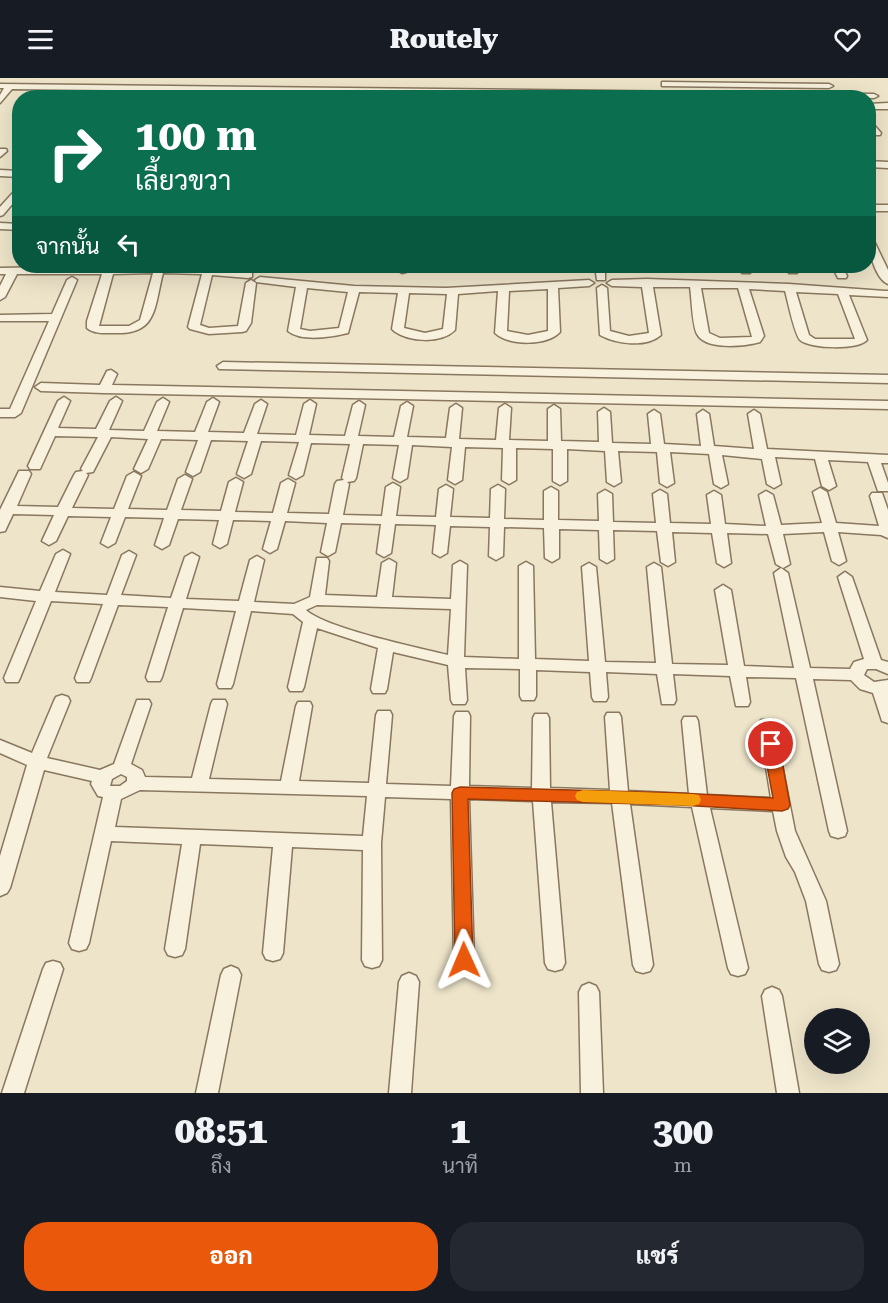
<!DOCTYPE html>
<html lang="th">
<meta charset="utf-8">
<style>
body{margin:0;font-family:"Roboto Serif",Sarabun,serif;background:#242831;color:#f1f3f6;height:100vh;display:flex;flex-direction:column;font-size:22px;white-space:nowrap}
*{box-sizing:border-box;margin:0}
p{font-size:20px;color:#9ea1a6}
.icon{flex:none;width:33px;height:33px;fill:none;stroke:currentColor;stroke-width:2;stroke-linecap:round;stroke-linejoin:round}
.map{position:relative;height:1015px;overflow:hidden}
.drawer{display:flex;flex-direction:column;background:#171b24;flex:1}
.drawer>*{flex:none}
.banner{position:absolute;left:12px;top:12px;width:864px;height:183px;border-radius:24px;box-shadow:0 6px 24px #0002;background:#0b6e4f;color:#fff;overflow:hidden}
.controls{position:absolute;left:804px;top:930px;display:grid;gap:12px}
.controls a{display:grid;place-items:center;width:66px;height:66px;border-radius:50%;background:#171b24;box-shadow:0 6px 24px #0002;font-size:30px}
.pin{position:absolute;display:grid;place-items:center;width:51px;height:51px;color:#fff;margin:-26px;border:3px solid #fff;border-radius:50%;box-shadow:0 2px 6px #0007}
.me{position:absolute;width:66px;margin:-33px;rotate:359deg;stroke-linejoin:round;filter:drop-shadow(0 0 4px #0008)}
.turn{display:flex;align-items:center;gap:21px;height:126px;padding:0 24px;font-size:27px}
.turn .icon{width:78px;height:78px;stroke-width:2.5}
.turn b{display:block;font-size:42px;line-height:51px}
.then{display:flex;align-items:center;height:57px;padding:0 24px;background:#0003;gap:12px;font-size:22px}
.eta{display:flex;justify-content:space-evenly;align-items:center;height:102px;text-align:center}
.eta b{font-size:36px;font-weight:800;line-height:42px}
.action{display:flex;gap:12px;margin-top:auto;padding:12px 24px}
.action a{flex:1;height:69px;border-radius:24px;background:#ea580c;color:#fff;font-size:24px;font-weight:800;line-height:69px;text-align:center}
.action a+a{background:#242831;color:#f1f3f6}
header{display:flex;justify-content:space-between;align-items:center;height:78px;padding:0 24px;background:#171b24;font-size:27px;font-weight:800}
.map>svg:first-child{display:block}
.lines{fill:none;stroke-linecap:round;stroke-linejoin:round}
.minor-casing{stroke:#89775f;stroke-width:3}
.minor{fill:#f8f1dd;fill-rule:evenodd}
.route{fill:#ea580c;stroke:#983908;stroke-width:1.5}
.slow{fill:#f59e0b}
</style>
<header><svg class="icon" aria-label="menu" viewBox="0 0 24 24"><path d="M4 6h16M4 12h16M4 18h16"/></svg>Routely<svg class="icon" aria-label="heart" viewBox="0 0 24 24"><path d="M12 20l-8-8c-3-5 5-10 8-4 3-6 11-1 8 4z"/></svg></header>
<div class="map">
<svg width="888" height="1015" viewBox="0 0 888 1015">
<rect width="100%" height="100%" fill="#ede4c9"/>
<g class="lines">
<g class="minor-casing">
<g id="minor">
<path d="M665,4L829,6L833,8L829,10L662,8V4Z"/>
<path d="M0,6L874,16L878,18L874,20L12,11L0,25V17L4,10H0Z"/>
<path d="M888,25V31H868V26Z"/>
<path d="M868,40L881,55L880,57H874L868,49Z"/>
<path d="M0,71H6L7,73L0,79Z"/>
<path d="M868,83L888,84V90L868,89Z"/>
<path d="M0,92L20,93V99L0,98Z"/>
<path d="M20,107V117L3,137L0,138V129Z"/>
<rect x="868" y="127" width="20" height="6"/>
<path d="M0,145L20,146V152L0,151Z"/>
<path d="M868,158L873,161L888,192V206C875,201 868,171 868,158Z"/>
<path d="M105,188H165L203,190L204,188H214V191L252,195V199L248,200L212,197L200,247L209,250L238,248L246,205L251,202L256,205L251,245L246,253L242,254L209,256L190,251L188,249L202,196L163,195C154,229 158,257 114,255C105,255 94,256 87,250V243L102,196H17L5,219L0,222V208L6,196H0V190ZM153,195L140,242L129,248H99L113,196Z"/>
<path d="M398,188H408L406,194L402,195L397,192Z"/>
<path d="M595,188H605V202H597Z"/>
<path d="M739,188H749L751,193L750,195H742Z"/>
<path d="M786,188H796L798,193L797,195H789Z"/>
<path d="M832,188H842L847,198L846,200H838Z"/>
<path d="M72,199L77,202L21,335L15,339H0V331H10L49,243H0V237L52,236L67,202Z"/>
<path d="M260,199L354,208L446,210L589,202L594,205L589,208L558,210L560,254C547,268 509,268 495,255L498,213L458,216L455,252C441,266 409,264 394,253L392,251L398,215L359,214L348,255C331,259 302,264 288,253L296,209L256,204L255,202ZM307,210L348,214L339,250L310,253L300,251ZM548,211V253L528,257L507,253L509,213ZM409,215L447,216L443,251L425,255L404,250Z"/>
<path d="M647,201L789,206L885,213H888V219L849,217L867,262C858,272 810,271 800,262C794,255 788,223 785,213L749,211L764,258L760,264C746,268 706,273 697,256C692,246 692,222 690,209H653L661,257C646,270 616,266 600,257L597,210L602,207L607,210L610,253L629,258L649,255L642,209L612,208L607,205L612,202ZM701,210H738L752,259L720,260L709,255ZM796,214L838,216L855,261H815L809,257Z"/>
<path d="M223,284L888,297V305L219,291L217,288Z"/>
<path d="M111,292L117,296L112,307L888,323V331L104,315L41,313L35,309L41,305L100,307L107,293Z"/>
<path d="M64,319L70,323L58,350L96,351L110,323L116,319L122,323L109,352L144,353L157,324L163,320L169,324L157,353L195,354L207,324L213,320L219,324L208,354L244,355L255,326L261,322L267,326L257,356L296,357L304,326L310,322L316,326L309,357L345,358L353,327L359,323L365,327L358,358L394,359L401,328L407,324L413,328L407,359L446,360L450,330L456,326L462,330L459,361L496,362L499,330L505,326L511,330L509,362L548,363V331L554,327L560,331L561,363L599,364L598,334L604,330L610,334L612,365L651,366L648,336L654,332L660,336L664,366L701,368L697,336L703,332L709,336L714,368L754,371L748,336L754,332L760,336L767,371L888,377V385H881L888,405V413H878L868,384L828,382L836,408L829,412L822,408L815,381L775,379L781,406L774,410L767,406L762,381L722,377L728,406L721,410L714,406L709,376L670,374L674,405L667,409L660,405L657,374L618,373L621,404L614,408L607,404L605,373L567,371V403L560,407L553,403V371L516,370V402L509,406L502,402L503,370L465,369L462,402L455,406L448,402L452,369L412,367L407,400L400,404L393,400L399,367L363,366L356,400L354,403L347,404L349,406L343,437L382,438L386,409L393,405L400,409L396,438L436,439L439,411L446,407L453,411L450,439L490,440L491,411L498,407L505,411L504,441L544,442V413L551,409L558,413V442L599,443L598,416L605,412L612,416L613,444L656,445L653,416L660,412L667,416L670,445L711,446L707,417L714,413L721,417L725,446L766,448L759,417L766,413L773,417L781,447L822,445L813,414L820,410L827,414L836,445L879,448L870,418L872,415H882L888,432V460L881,457L838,454L846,483L839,487L832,483L824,454L783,456L790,486L783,490L776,486L768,456L727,455L731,485L724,489L717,485L712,455L672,454L675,484L668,488L661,484L657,453L613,452L614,481L607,485L600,481L599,452L559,451V480L552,484L545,480L544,450L504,449L503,478L496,482L489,478L490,449L450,448L447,475L440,479L433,475L436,447L395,446L391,475L384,479L377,475L381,446L341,445L335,474L328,478L321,474L327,445L285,443L277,471L270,475L263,471L271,443L233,442L227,466L220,470L213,466L219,442L178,441L169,467L162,471L155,467L164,440L125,439L115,465L108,469L101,465L111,439L68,438L56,463L49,467L42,463L54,437L13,436L5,453L0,454V432L19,393H29L31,396L17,428L58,429L74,397L76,394L83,393L81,391L98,359L55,358L40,391H30L28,388L58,323ZM111,359L148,361L134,391L141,395L148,391L161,361L198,362L186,394L193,398L200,394L211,362L248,363L237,396L244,400L251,396L261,363L299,364L289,397L296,401L303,397L311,365L350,366L342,400L344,402L337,403L335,406L329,436L287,435L295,405L288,401L281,405L273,435L235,434L243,404L236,400L229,404L221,433L181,432L192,401L185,397L178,401L167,432L128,431L141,398L134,394L127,398L114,431L72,430L88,397L86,395L93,394Z"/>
<path d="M63,472L70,476L55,514L107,517L122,477L129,473L136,477L121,517L171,520L185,479L192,475L199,479L186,521L239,523L250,482L257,478L264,482L254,524L294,526L310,519L317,480H327L329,483L325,517L377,519L382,485L389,481L396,485L392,519L451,521L453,487L460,483L467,487L464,579L519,581V488L526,484L533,488L535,581L589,583L582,489L589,485L596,489L605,584L656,585L647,489L654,485L661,489L672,586L728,587L715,512L723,507L731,512L744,588L794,590L774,495L781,490L788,495L810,590L850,591L854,584L864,581L838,499L845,494L852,499L881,582L888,584V596L876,591H867L864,597L874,604L888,602V645L882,643L873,615L860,611L851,602L813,601L847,753L845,758L838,760L831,758L829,753L796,600L746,599L750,624L748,628H736L730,598L673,596L676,622L674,626H662L657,596L606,594L608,619L606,623H594L592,619L590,594L536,592V618L534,622H522L520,618V591L465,590L467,622L465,626H453L451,622L448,587L393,574L387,611L385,615H373L371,611L378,570L317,550L304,609L302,613H290L288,609L303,544L293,536L251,533L233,606L231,610H219L217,606L236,533L183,530L162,599L160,603H148L146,599L168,529L118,527L91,600L89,604H77L75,600L103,526L51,523L20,600L18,604H6L4,600L36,523L0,519V509L40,513L56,476ZM317,527L451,531L448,577C419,570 325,550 306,532Z"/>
<path d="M62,617L68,619L70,623L47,680L100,692L114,686L137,622H149L151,626L131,686L142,692L145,699L192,700L211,626L213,622H225L227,626L209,701L281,703L296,628L298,624H310L312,628L299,703L369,705L376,637L378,633H390L392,637L386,706L451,708L454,638L456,634H468L470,638L469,708L532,710L533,640L535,636H547L549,640L550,710L610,712L605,639L607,635H619L621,639L628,713L689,716L682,643L684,639H696L698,643L707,717L771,720L759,646L761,642H773L795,753L826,823L839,886L836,892L829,894L822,892L819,886L806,823L795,794L786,779L777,753L773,733L710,730L748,890L745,896L738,898L731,896L728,890L692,729L630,726L653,887L650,893L643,895L636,893L633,887L612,725L551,724L565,885L562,891L555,893L548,891L545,885L533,723L469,721L474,882L471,888L464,890L457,888L454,882L451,721L385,719L381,765L382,882L379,888L372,890L365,888L362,882L363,772L292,769L283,875L280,881L273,883L266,881L263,875L273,769L200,766L185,871L182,877L175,879L168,877L165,871L182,766L111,763L89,865L86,871L79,873L72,871L69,865L103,719L98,718L91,706L92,703L44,692L10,810L7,815L0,818V778L27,687L0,675V662L32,675L54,623L56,619ZM121,696L127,699V703L120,708H110L112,701ZM140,712L367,718L363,758L115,749L121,721Z"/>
<path d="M53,883L60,885L63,891L24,1015H2L43,891L46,885Z"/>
<path d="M231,888L238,891L241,897L218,1015H196L221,897L224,891Z"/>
<path d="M409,895L416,898L419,904L411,1015H389L399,904L402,898Z"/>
<path d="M589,905L596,908L599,914L603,1015H581L579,914L582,908Z"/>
<path d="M772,909L779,912L782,918L799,1015H777L762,918L765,912Z"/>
</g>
</g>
<use href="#minor" class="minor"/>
</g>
<path class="route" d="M771,660L776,662L779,666L790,727L788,731L782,733L680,727L468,721L473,882L470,887L464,890L457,887L455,882L452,715L454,711L460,709L680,715L773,720L763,666L765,662Z"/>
<path class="slow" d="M583,712L693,716L699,717L701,722L699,726L693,728L583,724L577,722L575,718L577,714Z"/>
</svg>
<div class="controls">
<a><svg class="icon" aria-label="layers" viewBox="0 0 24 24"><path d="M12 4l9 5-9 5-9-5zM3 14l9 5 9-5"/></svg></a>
</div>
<div class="pin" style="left:771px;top:666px;background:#d93025"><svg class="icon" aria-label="arrive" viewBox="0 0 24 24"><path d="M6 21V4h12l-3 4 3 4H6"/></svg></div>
<svg class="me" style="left:464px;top:882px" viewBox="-20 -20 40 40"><path d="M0-17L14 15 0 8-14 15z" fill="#ea580c" stroke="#fff" stroke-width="4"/></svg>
<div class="banner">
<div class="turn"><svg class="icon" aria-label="right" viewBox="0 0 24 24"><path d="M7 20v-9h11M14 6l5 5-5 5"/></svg><div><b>100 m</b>เลี้ยวขวา</div></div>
<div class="then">จากนั้น<svg class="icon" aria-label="left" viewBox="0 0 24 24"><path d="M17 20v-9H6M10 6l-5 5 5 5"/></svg></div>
</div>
</div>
<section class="drawer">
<div class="eta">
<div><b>08:51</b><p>ถึง</p></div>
<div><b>1</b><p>นาที</p></div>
<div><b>300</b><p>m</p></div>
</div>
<div class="action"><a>ออก</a><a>แชร์</a></div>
</section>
